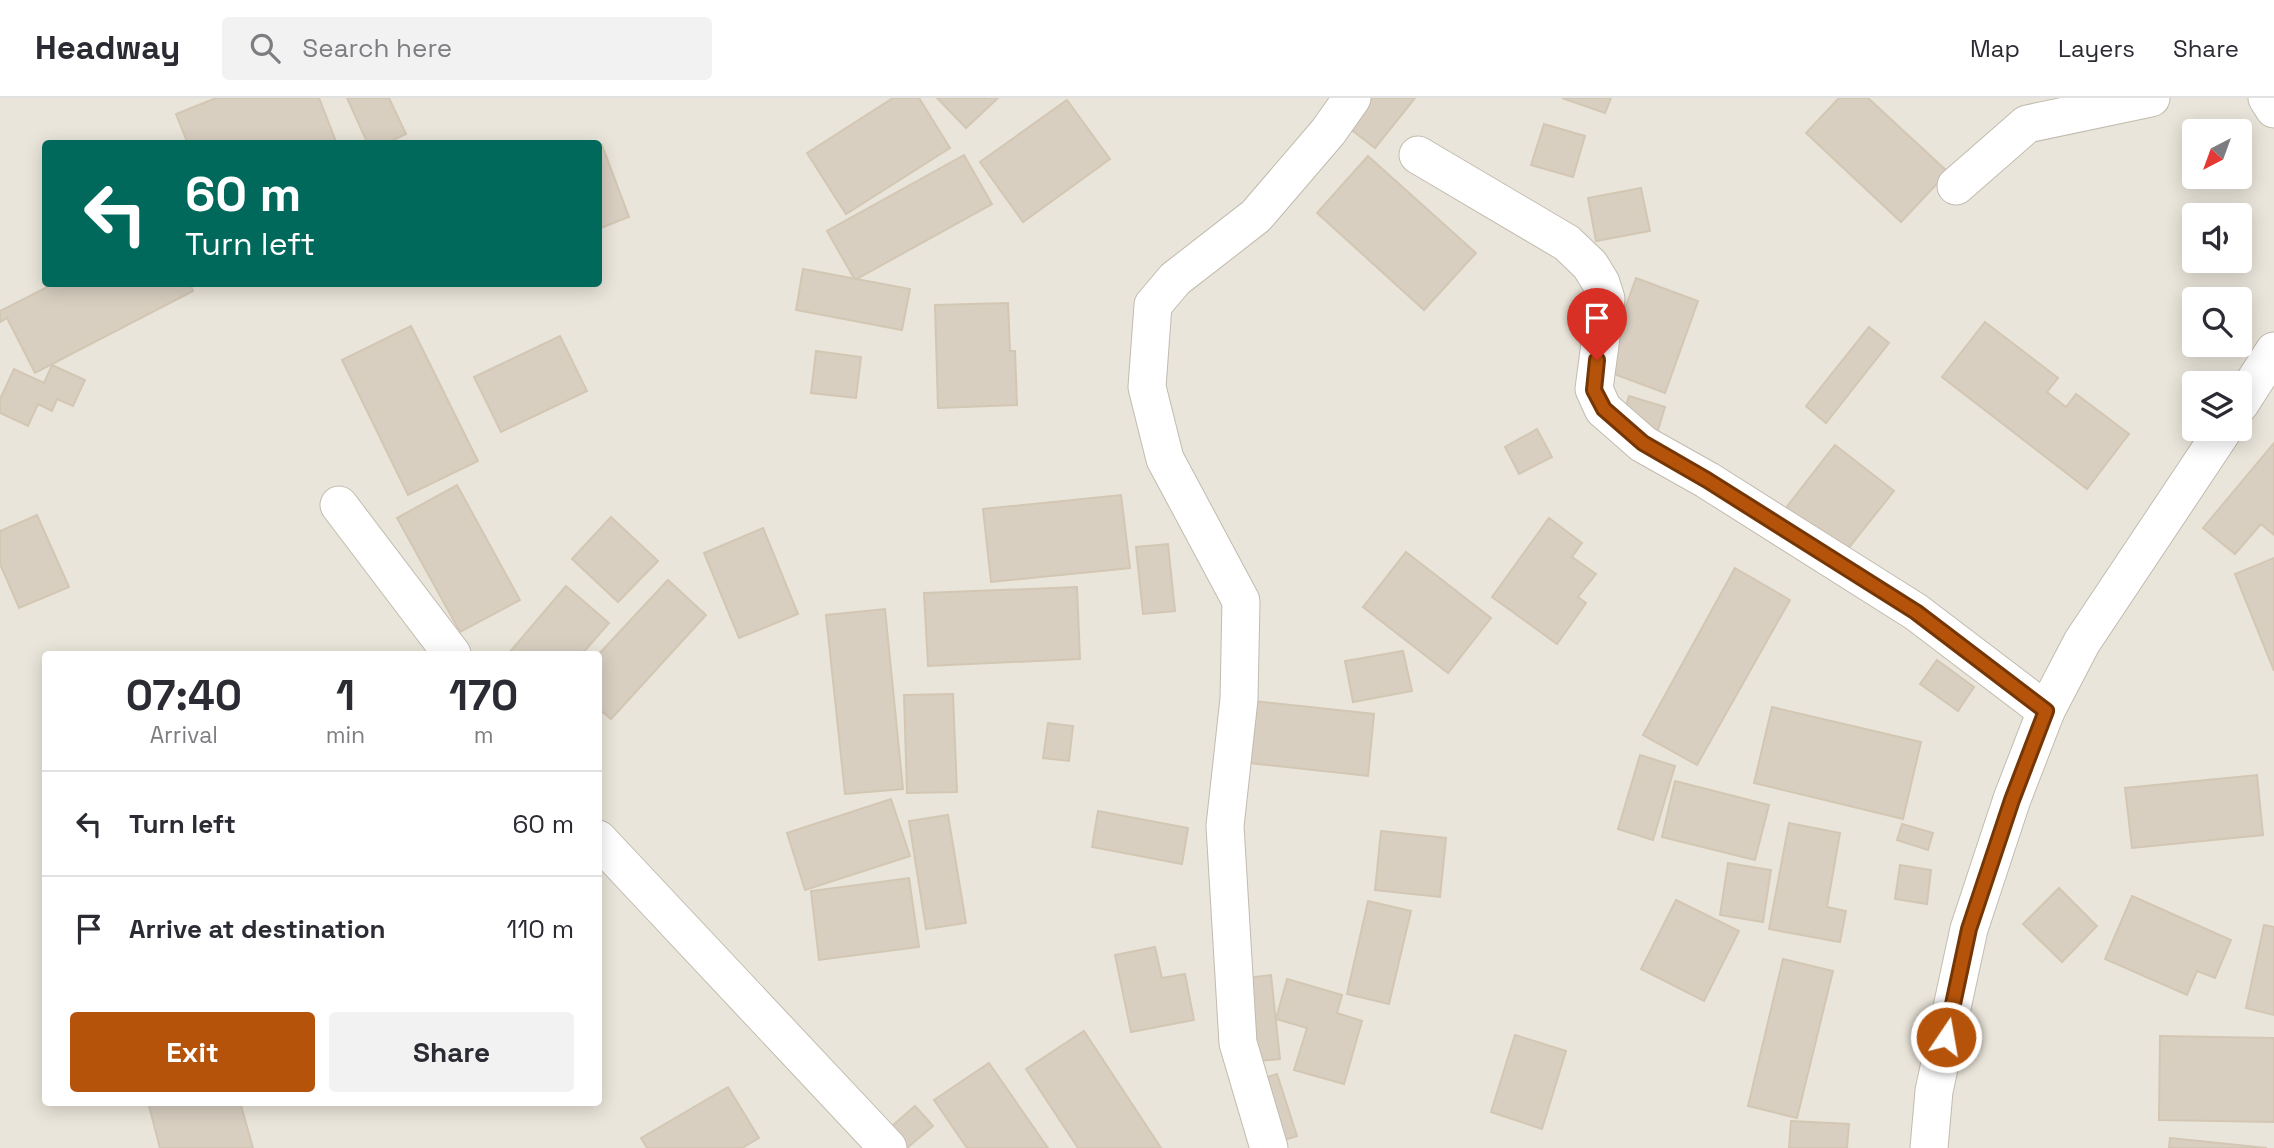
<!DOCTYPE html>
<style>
body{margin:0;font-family:"Space Grotesk",sans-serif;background:#f2f2f3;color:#2b2b33;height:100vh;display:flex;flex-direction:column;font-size:26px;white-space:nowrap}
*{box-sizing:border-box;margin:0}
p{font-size:23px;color:#7c7c81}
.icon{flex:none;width:38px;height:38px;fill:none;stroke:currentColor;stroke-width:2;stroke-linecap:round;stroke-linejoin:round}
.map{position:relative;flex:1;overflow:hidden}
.side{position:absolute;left:42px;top:553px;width:560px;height:455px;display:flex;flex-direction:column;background:#fff;border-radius:7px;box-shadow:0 4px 18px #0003}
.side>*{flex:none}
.banner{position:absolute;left:42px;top:42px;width:560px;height:147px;border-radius:7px;box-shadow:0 4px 18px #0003;background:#00695c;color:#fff;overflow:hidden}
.needle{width:46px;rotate:221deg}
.buttons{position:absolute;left:2182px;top:21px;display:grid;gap:14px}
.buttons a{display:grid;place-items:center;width:70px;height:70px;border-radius:7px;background:#fff;box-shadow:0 4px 18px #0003;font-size:35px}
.pin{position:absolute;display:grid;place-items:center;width:60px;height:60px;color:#fff;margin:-72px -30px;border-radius:50% 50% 50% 0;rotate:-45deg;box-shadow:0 0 7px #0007}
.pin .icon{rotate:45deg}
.me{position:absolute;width:77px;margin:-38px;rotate:12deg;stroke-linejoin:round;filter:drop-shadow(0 0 5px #0008)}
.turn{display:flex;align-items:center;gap:24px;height:147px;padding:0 28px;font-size:32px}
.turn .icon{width:91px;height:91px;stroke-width:2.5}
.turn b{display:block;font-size:49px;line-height:60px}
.eta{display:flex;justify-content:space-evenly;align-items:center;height:119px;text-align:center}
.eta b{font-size:42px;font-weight:800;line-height:49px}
.action{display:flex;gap:14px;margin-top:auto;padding:14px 28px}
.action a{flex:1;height:80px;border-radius:7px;background:#b45309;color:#fff;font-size:28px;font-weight:800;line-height:80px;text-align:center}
.action a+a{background:#f2f2f3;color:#2b2b33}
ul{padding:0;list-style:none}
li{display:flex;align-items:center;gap:21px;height:105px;padding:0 28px;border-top:2px solid #e1e1e2}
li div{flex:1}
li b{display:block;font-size:26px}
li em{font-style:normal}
header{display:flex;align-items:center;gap:42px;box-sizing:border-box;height:98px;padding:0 35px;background:#fff;border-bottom:2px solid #e1e1e2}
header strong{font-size:33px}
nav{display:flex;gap:38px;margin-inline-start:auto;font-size:24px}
.search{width:490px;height:63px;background:#f2f2f3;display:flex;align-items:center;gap:18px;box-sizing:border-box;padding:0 24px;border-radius:7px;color:#7c7c81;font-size:26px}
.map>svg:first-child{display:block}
.residential{fill:#eae5da;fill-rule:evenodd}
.building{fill:#d8cfc1;stroke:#d3c7b4;stroke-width:2}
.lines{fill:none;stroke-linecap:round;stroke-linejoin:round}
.minor-casing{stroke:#c2bbae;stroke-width:39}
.minor{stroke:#fff;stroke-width:37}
.route-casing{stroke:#753606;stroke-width:18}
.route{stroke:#b45309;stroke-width:12}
</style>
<header>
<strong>Headway</strong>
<div class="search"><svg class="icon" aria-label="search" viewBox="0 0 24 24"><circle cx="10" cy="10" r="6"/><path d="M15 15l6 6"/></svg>Search here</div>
<nav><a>Map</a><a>Layers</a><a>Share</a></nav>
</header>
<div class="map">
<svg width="2274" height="1050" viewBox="0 0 2274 1050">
<rect width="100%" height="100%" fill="#f6f3ec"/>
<path class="residential" d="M0,0H2274V1050H0ZM2194,33H2240V79H2194ZM46,46H598V186H46ZM2194,117H2240V163H2194ZM2194,201H2240V247H2194ZM2194,285H2240V331H2194ZM46,556H598V1004H46Z"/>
<g class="building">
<path d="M216,0H319L337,46H188L176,16Z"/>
<path d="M347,0H389L406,36L385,46H368Z"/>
<path d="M893,0H919L950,50L846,116L807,55Z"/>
<path d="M937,0H998L966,30Z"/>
<path d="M1365,0H1415L1375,50L1344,26Z"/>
<path d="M1562,0H1611L1605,15Z"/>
<path d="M1839,0H1868L1948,74L1901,124L1806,35Z"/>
<path d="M1067,2L1110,61L1023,124L980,64Z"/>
<path d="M1544,26L1585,38L1573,79L1531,67Z"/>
<path d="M602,47L629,119L598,131V49Z"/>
<path d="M964,57L992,106L855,182L827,133Z"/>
<path d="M1368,58L1476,155L1424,212L1317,115Z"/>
<path d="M1641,90L1650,133L1596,143L1588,100Z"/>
<path d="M803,171L910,191L902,232L796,212Z"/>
<path d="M1636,180L1698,203L1665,295L1603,272Z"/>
<path d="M53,186H190L193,193L35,275L7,220L0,224V213Z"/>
<path d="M1008,205L1010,253H1015L1017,307L938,310L935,207Z"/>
<path d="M1985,224L2058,280L2047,294L2066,309L2076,296L2129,336L2087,391L1942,279Z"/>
<path d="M411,228L478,363L408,397L342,262Z"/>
<path d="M1869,229L1889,245L1826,325L1806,308Z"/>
<path d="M560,238L587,293L501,334L474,279Z"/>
<path d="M816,253L861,259L856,300L811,295Z"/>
<path d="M52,267L85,282L73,308L57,301L52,313L38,306L28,328L0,315V301L14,271L44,285Z"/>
<path d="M1629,298L1665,309L1655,342L1619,331Z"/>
<path d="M1537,331L1552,359L1519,376L1505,349Z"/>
<path d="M2274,345V437L2261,426L2235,456L2203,430Z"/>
<path d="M1835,347L1894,393L1843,457L1785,411Z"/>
<path d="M457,387L520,502L460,534L397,420Z"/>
<path d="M1121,397L1130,470L991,484L983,411Z"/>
<path d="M37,417L69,489L19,510L0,466V433Z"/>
<path d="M611,419L658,463L618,504L572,461Z"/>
<path d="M1549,420L1582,445L1572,459L1596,476L1578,499L1586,505L1557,546L1492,499Z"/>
<path d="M763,430L798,516L739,540L704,455Z"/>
<path d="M1168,446L1175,513L1143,516L1136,449Z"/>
<path d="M1406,454L1491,520L1448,575L1363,509Z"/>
<path d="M2274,460V573L2235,476Z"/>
<path d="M1735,470L1790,502L1697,667L1643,637Z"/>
<path d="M668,482L706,517L611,621L598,610V557Z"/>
<path d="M566,488L609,525L582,556H508Z"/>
<path d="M1077,489L1080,561L928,568L924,495Z"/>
<path d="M885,511L903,691L845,696L826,517Z"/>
<path d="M1403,553L1412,593L1353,604L1345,563Z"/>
<path d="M1937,562L1974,589L1958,613L1920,586Z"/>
<path d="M953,596L957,694L907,695L904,597Z"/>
<path d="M1236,601L1374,616L1368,678L1230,663Z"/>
<path d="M1772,609L1921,644L1903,721L1754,685Z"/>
<path d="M1048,625L1073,628L1069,663L1043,660Z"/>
<path d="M1640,657L1675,668L1653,742L1618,731Z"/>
<path d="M2257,677L2263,737L2132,750L2125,690Z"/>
<path d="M1675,683L1769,707L1755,762L1662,739Z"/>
<path d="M891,701L910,758L805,792L787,735Z"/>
<path d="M1098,713L1188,730L1182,766L1092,749Z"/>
<path d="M948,717L966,825L926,831L909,723Z"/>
<path d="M1789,725L1840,735L1827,809L1846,813L1840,844L1769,831Z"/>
<path d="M1902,726L1933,735L1928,752L1897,742Z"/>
<path d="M1381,733L1446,740L1440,799L1375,792Z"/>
<path d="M1728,765L1771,772L1763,824L1720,817Z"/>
<path d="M1900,767L1931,772L1927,806L1895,801Z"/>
<path d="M909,780L919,849L819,862L811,793Z"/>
<path d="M2059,790L2097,828L2062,864L2023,826Z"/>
<path d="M2132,798L2231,842L2215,880L2197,873L2187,897L2105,861Z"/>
<path d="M1676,802L1739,833L1704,903L1641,871Z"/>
<path d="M1368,803L1411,813L1389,906L1347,896Z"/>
<path d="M2264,827L2274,829V917L2246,910Z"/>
<path d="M1155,849L1162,880L1185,876L1194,922L1131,934L1115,857Z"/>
<path d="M1783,861L1833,873L1797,1020L1748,1008Z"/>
<path d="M1271,877L1280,961L1230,966L1221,883Z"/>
<path d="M1287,881L1342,897L1337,915L1362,923L1344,986L1294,972L1307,930L1276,921Z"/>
<path d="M1084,933L1161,1050H1078L1026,971Z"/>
<path d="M1515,937L1566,953L1542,1031L1491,1014Z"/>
<path d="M2160,938L2274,940V1024L2159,1022Z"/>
<path d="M989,965L1048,1050H967L934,1002Z"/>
<path d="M1277,976L1297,1038L1258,1050L1236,989Z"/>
<path d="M728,989L759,1040L742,1050H647L641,1040Z"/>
<path d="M148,1004H240L253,1050H160Z"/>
<path d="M915,1008L933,1028L907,1050H899L885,1034Z"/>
<path d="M1791,1023L1849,1026L1847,1050H1789Z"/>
<path d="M2170,1040L2267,1050H2169Z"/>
</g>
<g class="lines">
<g class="minor-casing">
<g id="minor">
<path d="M2267,0L2274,11"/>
<path d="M1418,57L1567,145L1590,167L1601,185L1606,201L1594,291L1603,311L1643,346L1707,382L1916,514L2046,613"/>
<path d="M1956,88L2027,26L2151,0"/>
<path d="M2240,306L2274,253"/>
<path d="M339,407L452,556"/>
<path d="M598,741L888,1050"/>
<path d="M1269,1050L1238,945L1225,728L1239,601L1241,503L1165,361L1147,289L1153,207L1175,181L1256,118L1328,34L1352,0"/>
<path d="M1929,1050L1934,993L1969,831L2012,701L2046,613L2082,544L2224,331"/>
</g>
</g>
<use href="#minor" class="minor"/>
</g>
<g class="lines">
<g class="route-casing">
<path id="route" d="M1597,262L1594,292L1604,311L1643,345L1707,382L1916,514L2046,613L2012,702L1969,831L1946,939"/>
</g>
<use href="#route" class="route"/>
</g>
</svg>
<div class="buttons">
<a><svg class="needle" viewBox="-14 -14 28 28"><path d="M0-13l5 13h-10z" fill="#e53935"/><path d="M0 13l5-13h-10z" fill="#7c7c81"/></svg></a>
<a><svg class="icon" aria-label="sound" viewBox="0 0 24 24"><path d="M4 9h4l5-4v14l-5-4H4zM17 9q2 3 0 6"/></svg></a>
<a><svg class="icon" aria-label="search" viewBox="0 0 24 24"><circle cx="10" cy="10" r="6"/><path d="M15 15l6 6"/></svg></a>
<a><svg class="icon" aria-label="layers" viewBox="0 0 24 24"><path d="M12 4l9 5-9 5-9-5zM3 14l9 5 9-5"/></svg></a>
</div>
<div class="pin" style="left:1597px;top:262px;background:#d93025"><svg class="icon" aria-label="arrive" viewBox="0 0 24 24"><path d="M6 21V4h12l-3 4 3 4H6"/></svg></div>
<svg class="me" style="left:1946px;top:939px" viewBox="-20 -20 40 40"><circle r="17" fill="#b45309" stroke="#fff" stroke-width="3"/><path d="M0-11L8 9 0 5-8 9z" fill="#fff"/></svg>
<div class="banner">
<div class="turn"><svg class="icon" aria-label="left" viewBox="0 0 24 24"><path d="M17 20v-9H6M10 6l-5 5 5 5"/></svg><div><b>60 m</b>Turn left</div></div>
</div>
<section class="side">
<div class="eta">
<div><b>07:40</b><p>Arrival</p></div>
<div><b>1</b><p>min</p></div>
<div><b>170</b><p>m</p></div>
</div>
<ul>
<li><svg class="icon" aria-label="left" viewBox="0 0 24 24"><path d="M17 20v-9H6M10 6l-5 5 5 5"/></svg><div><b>Turn left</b></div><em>60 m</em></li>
<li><svg class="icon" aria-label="arrive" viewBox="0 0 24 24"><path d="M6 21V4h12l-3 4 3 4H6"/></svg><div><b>Arrive at destination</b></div><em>110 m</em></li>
</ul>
<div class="action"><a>Exit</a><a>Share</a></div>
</section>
</div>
